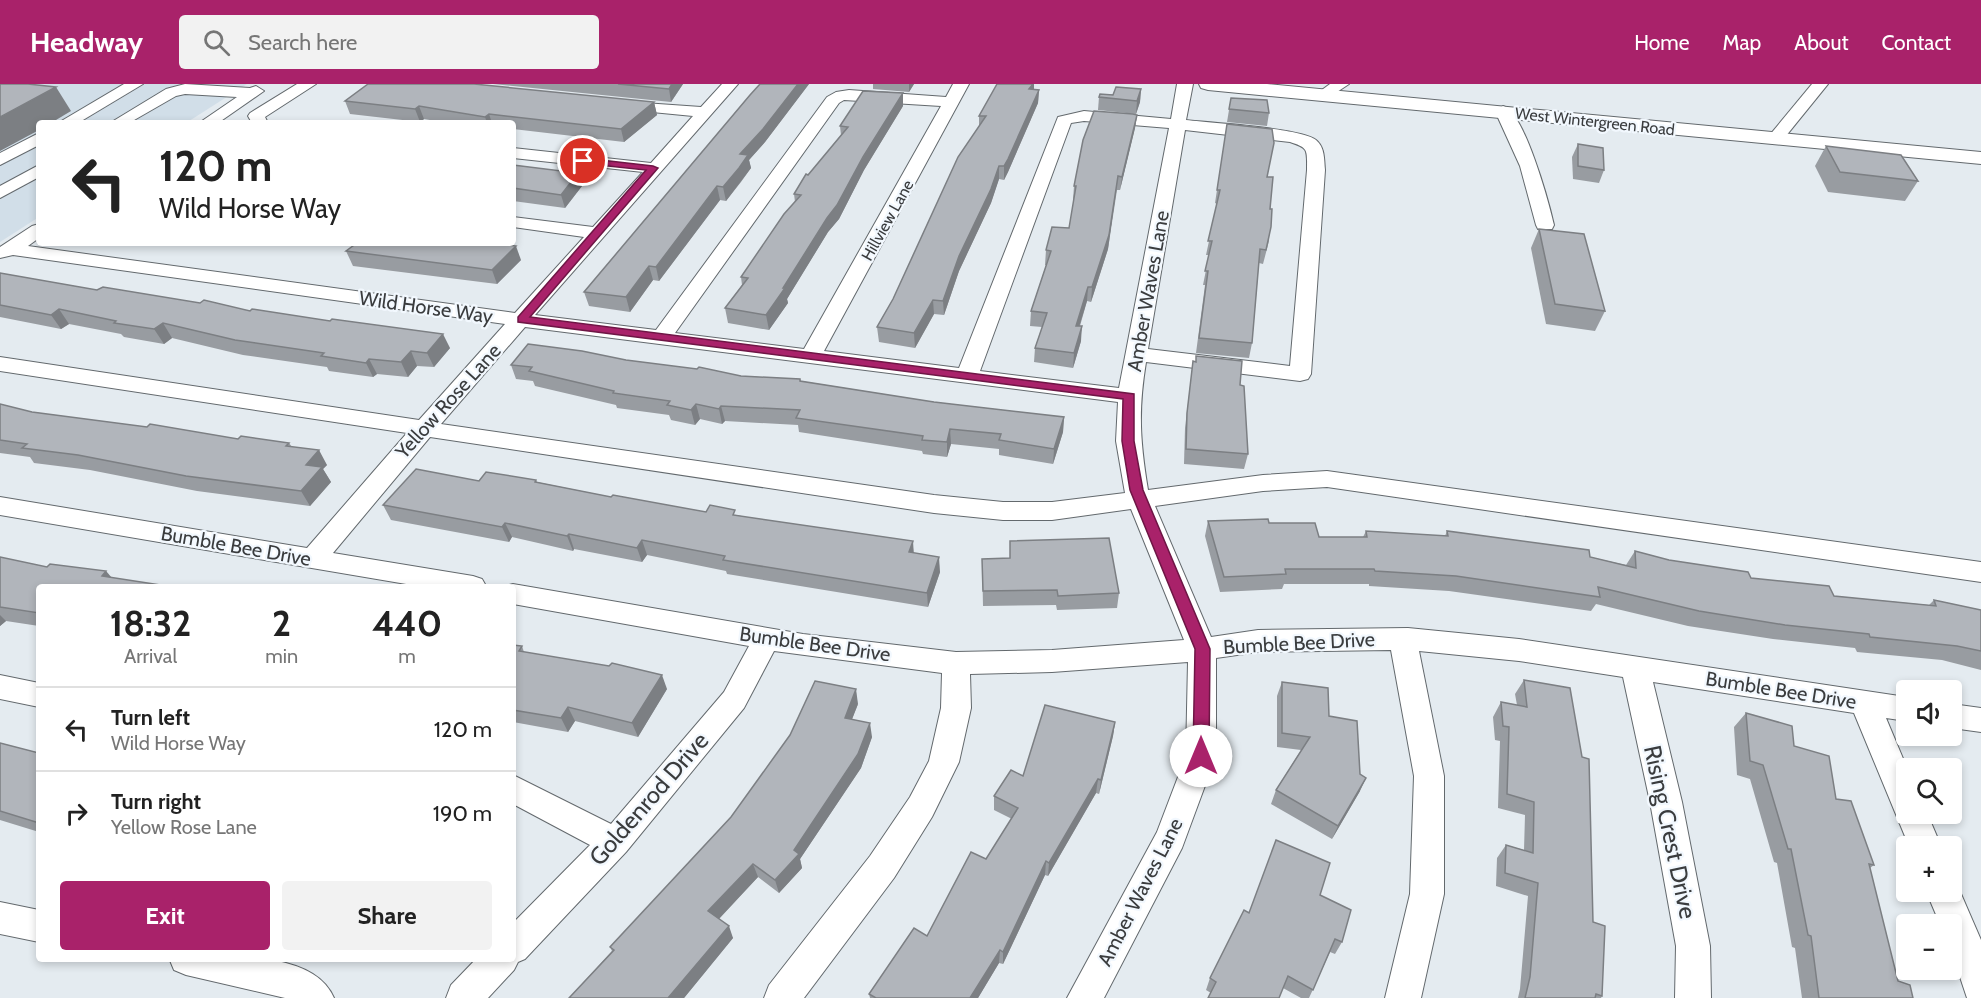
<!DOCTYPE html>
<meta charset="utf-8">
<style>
body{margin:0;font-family:Cabin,sans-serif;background:#f2f2f2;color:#222;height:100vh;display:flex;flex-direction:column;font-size:22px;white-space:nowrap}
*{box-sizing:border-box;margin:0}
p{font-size:20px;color:#767676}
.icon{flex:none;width:33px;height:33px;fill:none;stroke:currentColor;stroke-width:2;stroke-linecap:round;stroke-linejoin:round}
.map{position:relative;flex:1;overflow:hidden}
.panel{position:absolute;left:36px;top:500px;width:480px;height:378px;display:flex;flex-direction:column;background:#fff;border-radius:6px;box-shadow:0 3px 9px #0003}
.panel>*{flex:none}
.hud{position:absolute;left:36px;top:36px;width:480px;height:126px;border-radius:6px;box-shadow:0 3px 9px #0003;background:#fff;color:#222;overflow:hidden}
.controls{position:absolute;left:1896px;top:596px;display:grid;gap:12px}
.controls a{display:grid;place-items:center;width:66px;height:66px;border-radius:6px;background:#fff;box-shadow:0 3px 9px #0003;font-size:30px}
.pin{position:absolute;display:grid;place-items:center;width:51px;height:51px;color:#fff;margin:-26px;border:3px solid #fff;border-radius:50%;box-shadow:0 2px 6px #0007}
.me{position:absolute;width:66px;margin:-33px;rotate:0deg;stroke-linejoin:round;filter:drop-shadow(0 0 4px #0008)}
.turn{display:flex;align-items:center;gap:21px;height:126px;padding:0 24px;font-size:27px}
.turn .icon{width:78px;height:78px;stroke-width:2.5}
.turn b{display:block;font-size:42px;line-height:51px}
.eta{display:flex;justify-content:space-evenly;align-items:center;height:102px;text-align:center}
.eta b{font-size:36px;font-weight:700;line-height:42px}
.cta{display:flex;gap:12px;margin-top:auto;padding:12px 24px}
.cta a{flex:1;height:69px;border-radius:6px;background:#a9226a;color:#fff;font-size:24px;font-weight:700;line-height:69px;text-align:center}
.cta a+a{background:#f2f2f2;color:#222}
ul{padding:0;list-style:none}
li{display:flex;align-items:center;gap:18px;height:84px;padding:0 24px;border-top:2px solid #e0e0e0}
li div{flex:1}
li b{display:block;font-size:22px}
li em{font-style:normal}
header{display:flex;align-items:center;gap:36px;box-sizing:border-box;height:84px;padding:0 30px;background:#a9226a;color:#fff}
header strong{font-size:28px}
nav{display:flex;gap:33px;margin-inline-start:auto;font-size:21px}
.search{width:420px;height:54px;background:#f2f2f2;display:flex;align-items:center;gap:15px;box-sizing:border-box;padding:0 21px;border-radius:6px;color:#767676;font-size:22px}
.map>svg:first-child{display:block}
.built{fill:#d1dee8}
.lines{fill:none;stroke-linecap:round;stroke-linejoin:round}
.minor-casing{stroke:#63696d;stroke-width:2}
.major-casing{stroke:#63696d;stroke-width:2}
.minor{fill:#fff;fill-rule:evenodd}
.major{fill:#fff;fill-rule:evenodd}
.wall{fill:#989ca1}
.shaded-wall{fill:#7c7f83}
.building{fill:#b1b5bb;stroke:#7c7f83;stroke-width:1.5}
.route{fill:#a9226a;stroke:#6e1645;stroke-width:1.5}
.labels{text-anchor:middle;stroke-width:4.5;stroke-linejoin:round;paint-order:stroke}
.far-street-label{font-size:16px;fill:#3a3c3e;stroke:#f2f8fe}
.street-label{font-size:20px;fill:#3a3c3e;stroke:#f2f8fe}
.near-street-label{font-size:24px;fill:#3a3c3e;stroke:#f2f8fe}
</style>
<header>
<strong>Headway</strong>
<div class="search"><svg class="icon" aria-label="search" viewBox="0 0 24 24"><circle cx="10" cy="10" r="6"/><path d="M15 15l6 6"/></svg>Search here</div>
<nav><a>Home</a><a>Map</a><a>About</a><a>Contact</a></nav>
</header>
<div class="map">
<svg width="1981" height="914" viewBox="0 0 1981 914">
<rect width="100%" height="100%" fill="#e4ebf0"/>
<path class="built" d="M0,0H247L186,39H39V133L0,158Z"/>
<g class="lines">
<g class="minor-casing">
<g id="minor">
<path d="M124,0H143L78,39H58Z"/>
<path d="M185,0L250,4L256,2L264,7L218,39H199L237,13L185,10L176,12L129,39H110L166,5Z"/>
<path d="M297,0H316L265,33L268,39H252L248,32L250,29Z"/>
<path d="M722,0H738L535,231L656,246L827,13L836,8L849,6L946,13L953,0H969L824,267L959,284L1058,33L1084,27L1171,35L1177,0H1193L1186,36C1210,39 1301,44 1316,56C1325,63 1324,76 1325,86L1311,290L1308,295L1300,297L1146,278C1138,327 1140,357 1148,406L1263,391L1327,387L1981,478V498L1327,403L1263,407L1155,422L1211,553L1258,546L1408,544L1519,555L1906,613V637L1886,634L1907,684L1906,729H1927L1941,762H1909L1854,629L1653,598L1682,718L1710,862L1711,914H1675L1676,862L1650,718L1623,593L1519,577L1419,567L1444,692V810L1421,914H1385L1410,810L1414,692L1391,566L1258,568L1216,574V672L1182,764L1104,914H1067L1157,748L1186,672L1188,578L1052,588L970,590L971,624L959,678L932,733L894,794L804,914H764L769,901L870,772L910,713L929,677L941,624L942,589L774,567L744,624L626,768L525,875L518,878L514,886L488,914H446L451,901L477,874H513V839L590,761L513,720V691L611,740L724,608L749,562L513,520V502H505L513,500L803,550L956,568L1052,566L1184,556L1131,425L1052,436H1003L934,429L430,353L333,469L473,492L482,495L486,502H418L0,431V413L307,464L407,349L0,287V273L419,336L505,240L13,171L0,174V163L32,142L39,140V154L28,162L515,229L584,153L513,143V133L593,143L643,88L513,74V64L651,79L693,32L621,25L615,23L613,20L615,17L701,23ZM844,16L941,22L804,265L675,249L839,19ZM1084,37L1169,44L1119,304L980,287L1071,39ZM1185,46L1290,58C1309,64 1307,66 1307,86L1290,282L1148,265ZM525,243L1118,318L1116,357L1125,409L1052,418H1003L934,411L441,340Z"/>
<path d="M1330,0H1349L1328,14H1318L1315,11Z"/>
<path d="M1812,0H1828L1781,58H1769L1767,55L1769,52Z"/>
<path d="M1503,22C1524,27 1549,119 1554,141L1552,145H1538L1536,141L1520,82L1495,27Z"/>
<path d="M39,49V61L0,81V69Z"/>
<path d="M39,81V93L0,114V102Z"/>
<path d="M0,591L39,599V623L0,615Z"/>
<path d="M1952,620L1981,624V648L1952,644Z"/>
<path d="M1952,795L1955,796L1981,856V914H1967L1952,869V840H1940L1926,807H1952Z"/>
<path d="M0,818L39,826V858L0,850Z"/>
<path d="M169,874C215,874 312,862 334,914H285L186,891L174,886Z"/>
</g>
</g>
<g class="major-casing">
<path id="major" d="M1199,0H1267L1981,68V80L1208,6L1201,4Z"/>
</g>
<use href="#minor" class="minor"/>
<use href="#major" class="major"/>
</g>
<g class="wall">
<path d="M493,0H683L671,18Z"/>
<path d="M760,0H809L765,58L749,76L751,84L741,98L726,117L720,116L659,197L653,196L630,228L589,222L584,208Z"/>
<path d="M873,0H914L909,8L873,5Z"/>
<path d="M1034,5L1039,6L1038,19L1008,88L1004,96L999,95L991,119L959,187L944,231L934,230L915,264L879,258L877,243L893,215L979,42V32Z"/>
<path d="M1141,5L1140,18L1136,30L1098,26L1099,13Z"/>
<path d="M1231,14L1269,29L1267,42L1227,38Z"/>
<path d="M345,17L654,18L657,31L624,58L513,45V39H447L424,35L420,38L350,30Z"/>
<path d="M903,22L864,86L839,135L828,148L787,215L788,219L769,246L728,239L725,224L742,201L741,193L795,118L794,110L808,91L841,51L840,42Z"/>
<path d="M1137,31L1135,44L1120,106H1117L1108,165L1091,218L1087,217L1080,242L1081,257L1073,284L1034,278L1035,264L1042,243L1030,242L1031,227L1046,181H1045L1046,166L1069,144L1074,116H1073L1074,102Z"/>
<path d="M1227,40L1268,93L1270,125L1269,157L1263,180L1259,179L1252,259L1249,274L1196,269L1205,201H1203L1209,171H1206L1217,120L1215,119Z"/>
<path d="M1578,60L1604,86L1599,99L1573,95L1572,73Z"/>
<path d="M1826,62L1918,97L1905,117L1828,108L1815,82Z"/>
<path d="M513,81L578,89L582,102L565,124L513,117Z"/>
<path d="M1539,145L1605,227L1595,247L1546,240L1531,164Z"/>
<path d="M346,167L521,176L497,200L353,182Z"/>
<path d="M0,189L97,206L250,227L450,264L434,283L417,282L408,293L377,290L373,293L329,287L327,283L243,271L172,254L164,260L124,253L121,250L69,240L61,245L0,233Z"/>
<path d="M626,276L741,292L800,295L801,297L934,318L1064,333L1063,348L1053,380L999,371V365L951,360L947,373L923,370L922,367L799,348L798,341L725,337L722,340L700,335L695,341L671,336L669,331L617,324L616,321L535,302L533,297L516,295L511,281Z"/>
<path d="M1193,277L1240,301L1248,370L1244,385L1184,380L1185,344Z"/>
<path d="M0,320L32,328L238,355L289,359L292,363L327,381L323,385L331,398L310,422L197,407L90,386L34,379L30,373L0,369Z"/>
<path d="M536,396L537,398L611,413L706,428L737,431L914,469L940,488L928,523L727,490L726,487L647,471L642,478L574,465L573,467L512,453L509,458L391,436L383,421Z"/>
<path d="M1208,437L1269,439L1319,453H1363L1366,447L1445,452L1447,447L1590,473L1626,481L1635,467L1669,476L1834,512L1929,521L1934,516L1981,526V586L1942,576L1857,568L1855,564L1773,555L1688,542L1596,520L1591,527L1449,507L1369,502V500H1284L1282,505L1220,508L1205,452Z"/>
<path d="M1010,457L1119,509L1117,524L1057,526L1056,521L983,522L982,475L1010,474Z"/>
<path d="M0,473L39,502V542L6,537L0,542Z"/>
<path d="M513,561L522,562L524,568L667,605L638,653L575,637L568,648L513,638Z"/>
<path d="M1524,596L1593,838L1602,912L1601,914H1518L1520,905L1528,812L1496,802L1497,774L1506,761L1524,766L1525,731L1498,724L1500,657L1495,656L1493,633L1501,618L1517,621L1515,610Z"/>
<path d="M1282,598L1329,632L1360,707L1332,755L1271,720L1276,706L1301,666L1277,663V612Z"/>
<path d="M858,620L852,635L872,653L861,684L800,775L802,784L779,809L758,793L719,835L733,854L684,914H569L612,867L610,863Z"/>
<path d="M1746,629L1794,662L1836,715L1874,781L1870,784L1898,897L1913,914H1802L1795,864L1792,863L1777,779L1774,778L1750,695L1737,691L1734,643Z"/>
<path d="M1115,638L1113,652L1099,710L1096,709L1048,792L1045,791L1003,880L999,879L978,914H870L869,910L927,852L986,775L1012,735L994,726V712L1023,692Z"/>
<path d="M0,659L39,669V748L0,736Z"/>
<path d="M1320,811L1342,858L1335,870L1330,868L1309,914H1301L1283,904L1211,909L1206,906L1210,894L1249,829Z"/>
</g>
<g class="shaded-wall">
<path d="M672,0H683L671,18L669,5Z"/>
<path d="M798,0H809L765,58L749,76L751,84L726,117L723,103L740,70Z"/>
<path d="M909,0H914L909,8Z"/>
<path d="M1033,0H1034V10L1029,5Z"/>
<path d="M56,3L71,27L51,39H39V46L0,67V33Z"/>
<path d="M1141,5L1140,18L1136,30L1137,17Z"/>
<path d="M1039,6L1038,19L1008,88L1004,96V82Z"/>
<path d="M903,9V22L864,86L839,135L828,148L787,215L788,219L769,246L766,231Z"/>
<path d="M654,18L657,31L624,58L621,45Z"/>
<path d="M419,22L424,35L420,38L415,25Z"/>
<path d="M489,30L492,39H487L485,33Z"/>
<path d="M1137,31L1135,44L1120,106L1122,93Z"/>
<path d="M999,82V95L991,119L959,187L944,231L943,217L959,172Z"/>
<path d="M578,89L582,102L565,124L561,111Z"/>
<path d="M1118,92L1108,165L1091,218L1092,203Z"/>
<path d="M717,102L720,116L659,197L656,183Z"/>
<path d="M516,162L521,176L497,200L492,186Z"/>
<path d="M649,182L653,196L630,228L626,213Z"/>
<path d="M1088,203L1087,217L1075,256L1076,242Z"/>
<path d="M933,216L934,230L915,264L914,249Z"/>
<path d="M59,225L69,240L61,245L51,231Z"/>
<path d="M163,239L172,254L164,260L154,245Z"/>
<path d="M1082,242L1081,257L1073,284L1074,269Z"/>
<path d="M443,250L450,264L434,283L427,269Z"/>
<path d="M411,267L417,282L408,293L401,278Z"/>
<path d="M369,275L377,290L373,293L366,279Z"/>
<path d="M696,320L700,335L695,341L691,326Z"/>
<path d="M721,322L725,337L722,340L719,325Z"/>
<path d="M1064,333L1063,348L1053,380L1054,365Z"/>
<path d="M950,345L951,360L947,373V358Z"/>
<path d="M319,366L327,381L323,385L331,398L310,422L301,407L306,381Z"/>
<path d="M505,439L512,453L509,458L502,443Z"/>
<path d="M569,450L574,465L573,467L567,452Z"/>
<path d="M642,456L647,471L642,478L637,464Z"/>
<path d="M913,457L914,472L909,468Z"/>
<path d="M939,473L940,488L928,523L927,509Z"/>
<path d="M106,487L119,502L102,492Z"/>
<path d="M0,531L6,537L0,542Z"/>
<path d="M662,591L667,605L638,653L632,639Z"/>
<path d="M856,605L858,620L847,648L845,634Z"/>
<path d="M568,623L575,637L568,648L561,634Z"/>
<path d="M1115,638L1113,652L1099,710L1101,696Z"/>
<path d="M870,639L872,653L861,684L800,775L802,784L779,809L775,796Z"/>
<path d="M1366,694L1360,707L1332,755L1338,742Z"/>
<path d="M1098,695L1096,709L1048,792L1049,779Z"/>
<path d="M1046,777L1045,791L1003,880V868Z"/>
<path d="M753,780L758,793L714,840L708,827Z"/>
<path d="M729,842L733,854L684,914H668Z"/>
<path d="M1000,866L999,879L978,914H970Z"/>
</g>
<g class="building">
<path d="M0,0H28L56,3L0,33Z"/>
<path d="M368,0H474L654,18L621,45L489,30L485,33L419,22L415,25L345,17Z"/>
<path d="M618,0H672L669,5Z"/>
<path d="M760,0H798L763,45L740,70L748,71L739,84L723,103L717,102L656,183L649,182L626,213L584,208L750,11Z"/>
<path d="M997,0H1033L1029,5L1039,6L1008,75L1004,82H999L991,105L959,172L943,217L933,216L914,249L877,243L893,215L958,73L986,32H979Z"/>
<path d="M1116,3L1141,5L1137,17L1099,13L1100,10L1113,11Z"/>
<path d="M863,7L903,9L863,73L837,121L827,134L783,204H785L766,231L725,224L748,194L741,193L784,130L801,111L794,110L806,90L808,91L848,43L840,42Z"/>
<path d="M1231,14L1267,16L1269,29L1229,25Z"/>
<path d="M1094,27L1133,30L1137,31L1122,93L1118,92L1109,151L1092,203H1088L1076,242H1082L1074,269L1035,264L1047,229L1031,227L1051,167L1046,166L1052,143L1069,144L1076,102H1074L1083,56Z"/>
<path d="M1227,40L1272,45L1274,59L1267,93H1273L1270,125H1272L1271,143L1266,166L1260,165L1252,259L1199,254L1208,187H1205L1212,157H1208L1220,106H1217Z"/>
<path d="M1578,60L1603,64L1604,86L1578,82Z"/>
<path d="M1826,62L1901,71L1918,97L1840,88Z"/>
<path d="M513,81L578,89L561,111L513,104Z"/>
<path d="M1539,145L1584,150L1605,227L1555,220Z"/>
<path d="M357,159H494L516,162L492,186L346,167Z"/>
<path d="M0,189L97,206L103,203L200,219L204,216L250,227L252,225L330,237L332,235L443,250L427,269L411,267L401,278L369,275L366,279L321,272L324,269L235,256L163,239L154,245L114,239L116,237L59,225L51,231L0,221Z"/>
<path d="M528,260L582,267L626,276L697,285L699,283L741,292L800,295V297L934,318L1064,333L1054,365L999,356L1001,350L950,345L947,358L922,356L923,352L796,334L800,326L721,322L719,325L696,320L691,326L667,321L670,317L613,309L614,307L529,287L532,283L511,281Z"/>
<path d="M1196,272L1242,277L1240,301L1244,302L1248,370L1186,365L1187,329L1193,277L1196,278Z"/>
<path d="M0,320L32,328L147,343L150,340L238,355L241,352L289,359L286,362L319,366L306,381L322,383L301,407L186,392L78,371L22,364L27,360L0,356Z"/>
<path d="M416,385L479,397L486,388L536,396L535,398L611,413L613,411L706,428L710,421L735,426L733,431L913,457L909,468L939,473L927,509L723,476L725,472L642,456L637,464L569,450L567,452L505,439L502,443L383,421Z"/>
<path d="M1268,435L1269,439H1315L1319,453H1367L1366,447L1448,452L1447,447L1589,466L1590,473L1636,484L1635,467L1669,476L1748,488L1751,494L1829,502L1834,512L1936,522L1934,516L1981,526V567L1957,562L1870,553L1869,550L1785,541L1699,527L1598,503L1600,513L1456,492L1375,487L1374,485H1285L1286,490L1224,493L1208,437Z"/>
<path d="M1109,454L1119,509L1058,512L1057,506L983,507L982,475L1010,474V457Z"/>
<path d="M0,473L47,483L50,480L106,487L102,492L167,502H39V529L0,523Z"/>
<path d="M513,561L522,562L519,567L609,582L612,579L662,591L632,639L568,623L561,634L513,626Z"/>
<path d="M1524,596L1570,604L1582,673L1589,675L1593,838L1605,842L1602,912L1596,910L1595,914H1525L1530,893L1538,799L1505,789L1506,761L1533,769L1534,718L1507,710L1509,643L1503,642L1501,618L1527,623Z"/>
<path d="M815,597L856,605L845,634L870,639L858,670L794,766L799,770L775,796L753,780L708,827L729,842L668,914H569L614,866L610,863L731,733L790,651Z"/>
<path d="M1282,598L1328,604L1329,632L1357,637L1360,690L1366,694L1338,742L1276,706L1310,653L1282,649Z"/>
<path d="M1045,621L1115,638L1101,696L1098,695L1049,779L1046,777L1003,868L1000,866L970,914H876L869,910L914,844L927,852L971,768L986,775L1018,724L994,712L1011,686L1023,692Z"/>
<path d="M1746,629L1792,642L1794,662L1829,672L1836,715L1851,717L1874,781L1869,780L1898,897L1910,901L1913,914H1819L1811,852L1808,851L1791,765H1788L1763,681L1750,677Z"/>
<path d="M0,659L39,669V739L0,727Z"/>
<path d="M1276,756L1330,779L1320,811L1351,826L1342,858L1335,855L1313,906L1288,892L1279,914H1208L1216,898L1210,894L1244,826L1249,829Z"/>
</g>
<path class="route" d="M583,74L653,82L658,84L530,233L1134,310V357L1143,406L1210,565L1209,672L1207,677L1201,679L1195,677L1193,672L1195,565L1130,406L1122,357L1123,315L518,238V233L646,86L580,79L578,77Z"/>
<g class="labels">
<g class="far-street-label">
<text transform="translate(1595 37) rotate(6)" y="6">West Wintergreen Road</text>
<text transform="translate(887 136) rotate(-61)" y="6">Hillview Lane</text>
</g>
<g class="street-label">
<text transform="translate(1148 207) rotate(-80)" y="7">Amber Waves Lane</text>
<text transform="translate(426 223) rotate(8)" y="7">Wild Horse Way</text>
<text transform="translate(448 317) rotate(-48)" y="7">Yellow Rose Lane</text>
<text transform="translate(236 462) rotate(10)" y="7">Bumble Bee Drive</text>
<text transform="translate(1299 559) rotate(-3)" y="7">Bumble Bee Drive</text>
<text transform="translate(815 560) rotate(8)" y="7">Bumble Bee Drive</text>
<text transform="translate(1781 606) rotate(9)" y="7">Bumble Bee Drive</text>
<text transform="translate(1140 808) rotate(-63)" y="7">Amber Waves Lane</text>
</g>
<g class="near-street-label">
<text transform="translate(649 715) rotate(-49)" y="8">Goldenrod Drive</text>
<text transform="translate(1670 748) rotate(78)" y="8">Rising Crest Drive</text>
</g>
</g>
</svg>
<div class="controls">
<a><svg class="icon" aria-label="sound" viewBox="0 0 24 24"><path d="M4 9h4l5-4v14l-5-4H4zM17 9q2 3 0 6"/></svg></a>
<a><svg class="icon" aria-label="search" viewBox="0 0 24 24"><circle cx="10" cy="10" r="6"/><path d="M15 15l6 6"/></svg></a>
<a>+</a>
<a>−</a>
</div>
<div class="pin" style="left:583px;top:77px;background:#d93025"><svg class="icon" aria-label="arrive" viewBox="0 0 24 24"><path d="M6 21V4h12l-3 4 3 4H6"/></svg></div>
<svg class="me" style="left:1201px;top:672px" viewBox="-20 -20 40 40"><circle r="19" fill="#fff"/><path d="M0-13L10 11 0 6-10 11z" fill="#a9226a"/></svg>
<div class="hud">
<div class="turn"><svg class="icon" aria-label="left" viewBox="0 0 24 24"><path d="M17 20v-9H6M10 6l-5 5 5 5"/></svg><div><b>120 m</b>Wild Horse Way</div></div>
</div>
<section class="panel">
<div class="eta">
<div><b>18:32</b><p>Arrival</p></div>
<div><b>2</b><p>min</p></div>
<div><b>440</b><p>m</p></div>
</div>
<ul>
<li><svg class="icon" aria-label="left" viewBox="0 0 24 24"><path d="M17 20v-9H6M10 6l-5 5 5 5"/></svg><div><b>Turn left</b><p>Wild Horse Way</p></div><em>120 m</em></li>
<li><svg class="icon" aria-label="right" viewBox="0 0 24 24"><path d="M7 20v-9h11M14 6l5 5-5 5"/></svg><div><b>Turn right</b><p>Yellow Rose Lane</p></div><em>190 m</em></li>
</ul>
<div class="cta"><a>Exit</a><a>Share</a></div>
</section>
</div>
